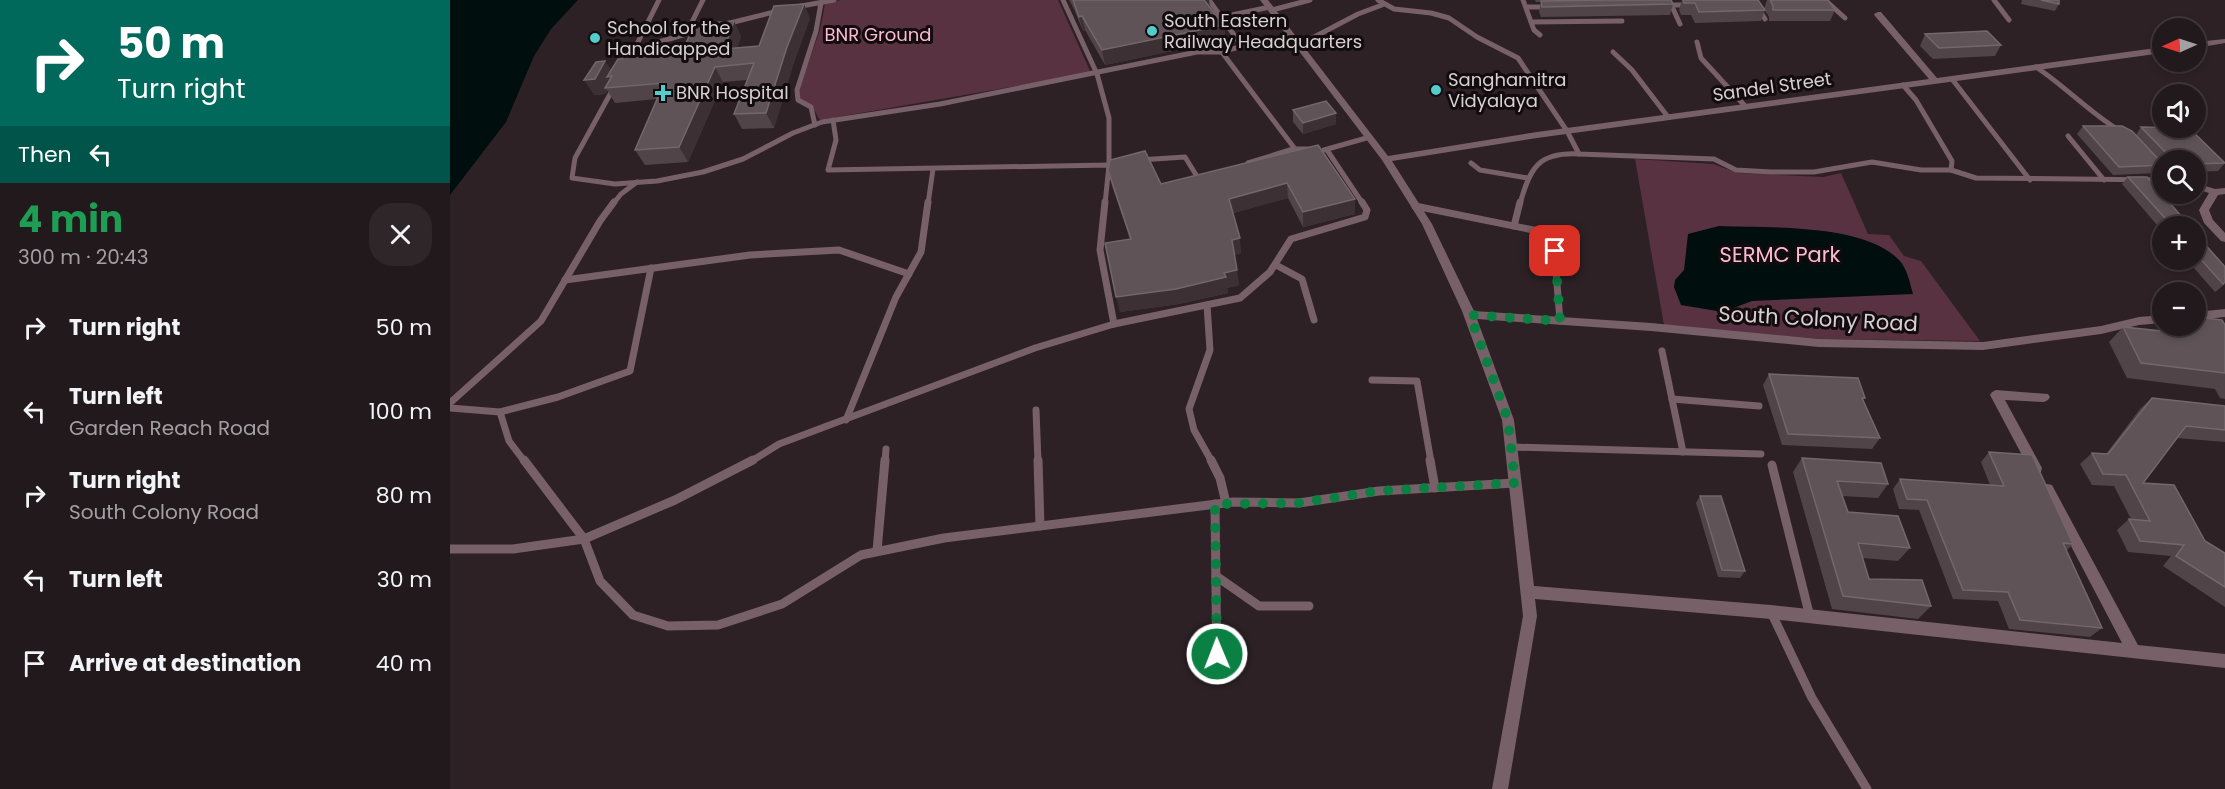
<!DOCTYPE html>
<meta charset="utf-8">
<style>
body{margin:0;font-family:Poppins,sans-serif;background:#2e2629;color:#f1f3f6;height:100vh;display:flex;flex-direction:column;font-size:22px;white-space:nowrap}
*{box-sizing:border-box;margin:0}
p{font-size:20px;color:#a2a0a3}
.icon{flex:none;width:33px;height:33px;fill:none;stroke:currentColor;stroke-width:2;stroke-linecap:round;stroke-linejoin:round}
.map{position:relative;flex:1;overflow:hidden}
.details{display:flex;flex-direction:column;background:#22191c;width:450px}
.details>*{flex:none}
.hud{background:#00695c;color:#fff;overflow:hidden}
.needle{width:39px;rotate:267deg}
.controls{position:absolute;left:1702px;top:18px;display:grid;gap:12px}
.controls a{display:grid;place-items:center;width:54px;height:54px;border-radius:50%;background:#22191c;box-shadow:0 3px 9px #0003,0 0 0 2px #3f383b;font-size:30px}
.pin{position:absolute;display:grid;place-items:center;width:51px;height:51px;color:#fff;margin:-26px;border-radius:12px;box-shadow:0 3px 9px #0006}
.me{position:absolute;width:66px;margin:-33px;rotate:359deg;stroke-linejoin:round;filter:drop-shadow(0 0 4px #0008)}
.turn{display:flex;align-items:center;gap:21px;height:126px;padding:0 18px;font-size:27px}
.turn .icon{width:78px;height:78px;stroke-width:2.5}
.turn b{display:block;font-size:42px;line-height:51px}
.then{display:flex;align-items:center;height:57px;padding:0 18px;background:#0003;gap:12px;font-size:22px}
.round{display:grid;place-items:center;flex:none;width:63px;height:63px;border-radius:24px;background:#2e2629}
.headline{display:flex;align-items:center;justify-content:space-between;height:102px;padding:0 18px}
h1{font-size:36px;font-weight:700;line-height:45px;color:#1e9e55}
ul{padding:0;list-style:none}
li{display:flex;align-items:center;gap:18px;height:84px;padding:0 18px}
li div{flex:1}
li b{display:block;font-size:22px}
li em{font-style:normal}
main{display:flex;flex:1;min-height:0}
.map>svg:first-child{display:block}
.green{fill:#593241}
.water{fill:#000e0e}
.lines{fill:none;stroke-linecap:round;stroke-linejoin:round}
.lane-far2{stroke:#776068;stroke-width:5}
.lane-far1{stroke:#776068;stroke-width:7}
.lane{stroke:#776068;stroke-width:9}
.street{fill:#776068;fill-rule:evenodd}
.wall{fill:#514448}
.shaded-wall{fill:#3d3034}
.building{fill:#5f5357;stroke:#72676a;stroke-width:1.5}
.route{stroke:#0b8043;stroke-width:10;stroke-dasharray:0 18}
.poi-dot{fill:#53cdcb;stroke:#120c0e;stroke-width:2}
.labels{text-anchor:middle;stroke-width:6;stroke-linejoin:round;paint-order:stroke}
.far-poi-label{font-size:18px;fill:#d7cfd1;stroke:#120c0e;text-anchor:start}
.far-park-label{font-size:18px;fill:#fdbbd2;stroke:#120c0e}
.far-street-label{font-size:18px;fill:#d7cfd1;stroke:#120c0e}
.park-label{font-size:21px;fill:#fdbbd2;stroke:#120c0e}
.street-label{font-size:21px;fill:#d7cfd1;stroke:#120c0e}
</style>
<main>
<section class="details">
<div class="hud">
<div class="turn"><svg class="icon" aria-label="right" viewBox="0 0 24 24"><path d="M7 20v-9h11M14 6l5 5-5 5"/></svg><div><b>50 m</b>Turn right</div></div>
<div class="then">Then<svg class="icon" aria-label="left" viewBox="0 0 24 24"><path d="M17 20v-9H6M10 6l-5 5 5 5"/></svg></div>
</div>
<div class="headline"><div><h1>4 min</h1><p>300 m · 20:43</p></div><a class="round"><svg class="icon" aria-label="close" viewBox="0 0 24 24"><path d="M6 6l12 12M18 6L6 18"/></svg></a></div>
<ul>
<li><svg class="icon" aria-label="right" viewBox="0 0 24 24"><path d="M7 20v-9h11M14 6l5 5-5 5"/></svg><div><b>Turn right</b></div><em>50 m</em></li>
<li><svg class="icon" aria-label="left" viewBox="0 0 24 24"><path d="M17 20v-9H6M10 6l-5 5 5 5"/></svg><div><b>Turn left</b><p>Garden Reach Road</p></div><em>100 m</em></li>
<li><svg class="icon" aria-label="right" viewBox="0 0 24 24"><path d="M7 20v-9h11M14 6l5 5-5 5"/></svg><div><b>Turn right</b><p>South Colony Road</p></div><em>80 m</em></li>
<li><svg class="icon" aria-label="left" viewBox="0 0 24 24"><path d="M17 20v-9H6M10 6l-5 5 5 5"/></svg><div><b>Turn left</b></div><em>30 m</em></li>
<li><svg class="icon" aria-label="arrive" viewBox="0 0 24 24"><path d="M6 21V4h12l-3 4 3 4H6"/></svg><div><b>Arrive at destination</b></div><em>40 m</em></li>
</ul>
</section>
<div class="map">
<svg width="1775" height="789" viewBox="0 0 1775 789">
<rect width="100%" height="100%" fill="#2d2125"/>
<g class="green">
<path d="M391,0H608L641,73L370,120L362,106L350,99L349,89L370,30L375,4Z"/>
<path d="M1185,159L1263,164L1288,173L1373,177L1391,173L1418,234L1439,235L1454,256L1471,261L1530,341L1370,339L1214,325Z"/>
</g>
<g class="water">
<path d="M0,0H128L101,29L84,56L56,122L0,195Z"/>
<path d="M1269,226C1317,228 1414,223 1449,260C1457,268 1460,283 1463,294L1302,301L1273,312L1231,305L1224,287L1225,280L1234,270L1238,234Z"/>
</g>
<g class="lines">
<g class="lane-far2">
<path d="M613,0L647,74L659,118V165H662"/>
<path d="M759,0L792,46"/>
<path d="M928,0L944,9L981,13L999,18L1027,37L1068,58L1117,131L1129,154L1264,159L1286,170L1321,172H1364L1422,162L1471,170H1501L1526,178L1713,180"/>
<path d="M1073,0L1084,30L1090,35"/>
<path d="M1219,0L1230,24"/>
<path d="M1303,0L1315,19"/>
<path d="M1375,0L1395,18"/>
<path d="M1544,0L1559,20"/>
<path d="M1221,5H1240"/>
<path d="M346,7L384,0"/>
<path d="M1076,7H1098"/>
<path d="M822,10L860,0"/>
<path d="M772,17L820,7"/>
<path d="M1081,22L1172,21"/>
<path d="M276,24L332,10"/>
<path d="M236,34L253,0"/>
<path d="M1247,42L1251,58L1296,107"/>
<path d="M849,45L908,14L932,5"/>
<path d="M185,49L250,30"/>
<path d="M771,51L845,149"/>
<path d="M1163,52L1182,70L1218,117"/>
<path d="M180,58L209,0"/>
<path d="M1586,67C1616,87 1640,113 1670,131"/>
<path d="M1502,79L1580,180"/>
<path d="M1453,85L1466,100L1502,161L1501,170"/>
<path d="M164,87L125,158L122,178L165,184L207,181L253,172L293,159L343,133L372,122L490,104L747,52H769L841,35"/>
<path d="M383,120L386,140L378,170L659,165L655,204"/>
<path d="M365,125L361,107L348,100L347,90L366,31L371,3"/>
<path d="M1618,136L1654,180"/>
<path d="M874,150L920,137"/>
<path d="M877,150L913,204"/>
<path d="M689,160L735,157L748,178L755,176"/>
<path d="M798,163L843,149H859"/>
<path d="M1021,163L1030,170L1078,178"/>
<path d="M163,204L171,194L187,182"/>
<path d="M478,204L483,169"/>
<path d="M1070,204C1080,167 1089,152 1129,154"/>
</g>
<g class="lane-far1">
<path d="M655,202L650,250L664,324"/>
<path d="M965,206L1103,234L1110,321"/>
<path d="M1064,226L1070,202"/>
<path d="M826,265L852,279L864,320"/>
<path d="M115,280L300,255L389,250L459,274"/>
<path d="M757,305L760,350L739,409L744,430L762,462"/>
<path d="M1212,351L1233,452"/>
<path d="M922,380L967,381L981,462"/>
<path d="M1222,399L1309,406"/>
<path d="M0,403L91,321L150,221L164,202"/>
<path d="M0,408L50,412L108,397L180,371L201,268"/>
<path d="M586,410L588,462"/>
<path d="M50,412L59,441L75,462"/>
<path d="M396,420L446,297L471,252L478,202"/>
<path d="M1061,447L1311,454"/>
<path d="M300,462L329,444L585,348L664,324L790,298L820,272L841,239L915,217L917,210L912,202"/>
<path d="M435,462L436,449"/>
</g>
<g class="lane">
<path d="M74,460L134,539L150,581L183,615L218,626L268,625L332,604L411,555L494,538L783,502L849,503L929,491L1065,483"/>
<path d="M588,460L590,526"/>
<path d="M761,460L770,478L776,503"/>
<path d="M980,460L985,488"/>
<path d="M1322,465L1360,617"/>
<path d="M765,504L767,674"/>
<path d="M0,549H63L134,539L225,500L303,460"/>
<path d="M427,551L435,460"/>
<path d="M766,576L809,606H859"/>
<path d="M1321,612L1362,698L1417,789"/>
</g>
<g class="street">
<path d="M810,0H818L938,156L1087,132L1479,79L1425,16L1424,14L1428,12H1431L1487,78L1713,47V53L1087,138L942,161L982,224L1024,311L1201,323L1369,339L1533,342L1651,326L1689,317L1713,315V323L1689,325L1651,334L1533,350L1369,347L1201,331L1027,319L1064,420L1084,586L1321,605L1672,643L1591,489L1592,485L1597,484L1602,485L1688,645L1775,654V668L1321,619L1085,599L1087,616L1058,789H1042L1073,616L1052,420L1012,311L972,224L932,160Z"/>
<path d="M1775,39V43L1746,48V42Z"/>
<path d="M1746,183L1765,189L1775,188V194L1768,195L1759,210L1763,220L1775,233V242L1771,241L1754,223L1749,210L1759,193L1746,189Z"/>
<path d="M1775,309V317L1746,320V312Z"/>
<path d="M1546,390L1598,394L1600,397L1598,400L1594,402L1555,400L1592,468L1591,472L1586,473L1581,472L1540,395L1542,392Z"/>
</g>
</g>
<g class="wall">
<path d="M619,0H759L760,7L774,25L775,40L655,65L635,30L633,31L624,9Z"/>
<path d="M1085,0H1221L1223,4L1220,15L1091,17L1089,12L1091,2H1086Z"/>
<path d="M1232,0H1308L1315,10L1311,21L1245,23L1241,15H1231L1229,10Z"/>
<path d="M1317,0H1378L1385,10L1380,21H1319V17L1314,9Z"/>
<path d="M1572,0H1609V4L1605,11L1571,4Z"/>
<path d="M360,18L344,62L324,128L292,129L284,114L297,80L273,82L238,162L195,165L185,150L207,99L165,103L157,90L155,94L144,95L161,70L235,45L291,36L287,48L309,46Z"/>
<path d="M1475,34L1551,45L1545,56L1483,59L1470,46Z"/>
<path d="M843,110L886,113V124L853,134L843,122Z"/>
<path d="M1633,126L1686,135L1691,127L1775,163L1768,171L1746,172V160H1713V168L1708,173L1663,175L1627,134Z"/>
<path d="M868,145L905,214L853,227L838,198L783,213L791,253L784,255L789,285L777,288L778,293L729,304L670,312L680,239L662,186L658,170L711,184Z"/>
<path d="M1678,177L1740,226H1713V232L1672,184Z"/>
<path d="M1746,234L1775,284L1765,292L1737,260H1746Z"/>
<path d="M1775,325V399L1770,398L1765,389L1677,378L1659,342L1673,327L1716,331V330L1720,326Z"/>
<path d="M1319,374L1415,398L1413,400L1430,438L1422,449L1332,445L1313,385Z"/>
<path d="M1702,398L1775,406V442L1727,438L1693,483L1755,541L1775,553V607L1713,566L1721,556L1678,552L1667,530L1679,519H1681L1664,486L1642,485L1630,464L1642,453L1656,454L1690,409Z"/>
<path d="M1539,452L1623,544L1616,551L1652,628L1640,637L1559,629L1548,601L1503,599L1469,510L1449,509L1443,489L1450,479L1540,485L1531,462Z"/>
<path d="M1352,458L1438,484L1428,498L1392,496L1398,512L1460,548L1448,561L1413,558L1419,579L1481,606L1468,619L1382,609L1343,472Z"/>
<path d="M1250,496L1295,571L1290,578L1268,577L1246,503Z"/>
</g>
<g class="shaded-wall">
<path d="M752,0H759L760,10Z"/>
<path d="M354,4L360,18L344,62L324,128L316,113L337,47Z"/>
<path d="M632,16L635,30L633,31L629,17Z"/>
<path d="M284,21L291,36L282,64L274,49Z"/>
<path d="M774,25L775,40L655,65L652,50Z"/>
<path d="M155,61L165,75L155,88L157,90L155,94L144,95L134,80Z"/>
<path d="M265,67L273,82L238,162L229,147Z"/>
<path d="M886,113V124L853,134V123Z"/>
<path d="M837,183L838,198L780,214L779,199Z"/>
<path d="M905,199V214L853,227V212Z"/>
<path d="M790,238L791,253L783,256L782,240Z"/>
<path d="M787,270L789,285L777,288L778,293L729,304L670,312L666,297Z"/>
</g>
<g class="building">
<path d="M623,0H754L774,25L652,50L632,16L629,17Z"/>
<path d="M1155,0H1221L1223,4L1092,7L1091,1Z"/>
<path d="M1233,0H1308L1315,10L1249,12L1245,3H1234Z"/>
<path d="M1320,0H1378L1385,10H1323V6Z"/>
<path d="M1591,0H1609V4Z"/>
<path d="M354,4L337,47L316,113L284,114L304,63L265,67L229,147L185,150L214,83L155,88L162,76L157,77L168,59H172L176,52L235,45L245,24L284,21L274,49L309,46L324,6Z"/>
<path d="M1537,31L1551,45L1489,48L1475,34Z"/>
<path d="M155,61L145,79L134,80L146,62Z"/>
<path d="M876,101L886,113L853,123L843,110Z"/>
<path d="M1633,126H1672L1682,131L1713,164V165L1669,167Z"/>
<path d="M1691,127L1739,128L1775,163L1746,164V160H1723Z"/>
<path d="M868,145L905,199L853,212L837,183L779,199L790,238L782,240L787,270L774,273L776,277L726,289L666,297L655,243L681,239L658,170L660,160L695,151L711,184Z"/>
<path d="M1678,177H1697L1740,226H1722Z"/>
<path d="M1746,234L1775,267V282L1773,284L1746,254Z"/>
<path d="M1746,317L1772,320L1775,325V373L1691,363L1673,327L1741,334L1736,326H1746Z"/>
<path d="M1319,374L1408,378L1415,398H1412L1430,438L1338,434Z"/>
<path d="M1702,398L1775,406V430L1736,426L1693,483L1724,485L1755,541L1775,553V587L1726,556L1734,545L1690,541L1679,519L1700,521L1676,475L1653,474L1642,453L1658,454Z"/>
<path d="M1539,452L1582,455L1623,544L1613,543L1652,628L1570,620L1558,592L1513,590L1477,500L1457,499L1450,479L1554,486Z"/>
<path d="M1352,458L1431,463L1438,484L1387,481L1398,512L1448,516L1460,548L1408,543L1419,579L1472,580L1481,606L1393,596Z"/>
<path d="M1250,496H1271L1295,571L1272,570Z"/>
</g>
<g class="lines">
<path class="route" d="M767,654L765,504L849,503L929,491L1065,483L1058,420L1020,315L1110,321L1105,251"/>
</g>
<g class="poi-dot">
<circle cx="702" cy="31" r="6"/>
<circle cx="145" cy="38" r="6"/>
<circle cx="986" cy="90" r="6"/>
<path d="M210 84h6v6h6v6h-6v6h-6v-6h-6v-6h6z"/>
</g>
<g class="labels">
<g class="far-poi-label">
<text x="714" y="27">South Eastern<tspan x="714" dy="21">Railway Headquarters</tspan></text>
<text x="157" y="34">School for the<tspan x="157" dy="21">Handicapped</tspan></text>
<text x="998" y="86">Sanghamitra<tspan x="998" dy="21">Vidyalaya</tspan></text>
<text x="226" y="99">BNR Hospital</text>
</g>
<g class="far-park-label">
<text x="428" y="41">BNR Ground</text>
</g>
<g class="far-street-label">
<text transform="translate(1322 87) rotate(-8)" y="6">Sandel Street</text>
</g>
<g class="park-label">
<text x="1330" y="262">SERMC Park</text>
</g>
<g class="street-label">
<text transform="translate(1368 319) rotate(3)" y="7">South Colony Road</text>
</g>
</g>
</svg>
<div class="controls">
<a><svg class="needle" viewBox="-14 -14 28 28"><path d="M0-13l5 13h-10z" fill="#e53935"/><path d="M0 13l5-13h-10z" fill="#a2a0a3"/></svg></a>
<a><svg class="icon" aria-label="sound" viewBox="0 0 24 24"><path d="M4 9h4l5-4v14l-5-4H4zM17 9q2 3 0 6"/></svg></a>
<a><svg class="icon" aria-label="search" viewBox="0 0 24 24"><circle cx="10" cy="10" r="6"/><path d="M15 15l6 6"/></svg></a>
<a>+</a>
<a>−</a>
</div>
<div class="pin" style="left:1105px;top:251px;background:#d93025"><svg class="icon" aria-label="arrive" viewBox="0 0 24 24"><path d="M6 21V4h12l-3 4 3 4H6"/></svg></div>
<svg class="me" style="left:767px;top:654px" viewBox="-20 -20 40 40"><circle r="17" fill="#0b8043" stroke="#fff" stroke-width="3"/><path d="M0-11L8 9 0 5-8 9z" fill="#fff"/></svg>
</div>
</main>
